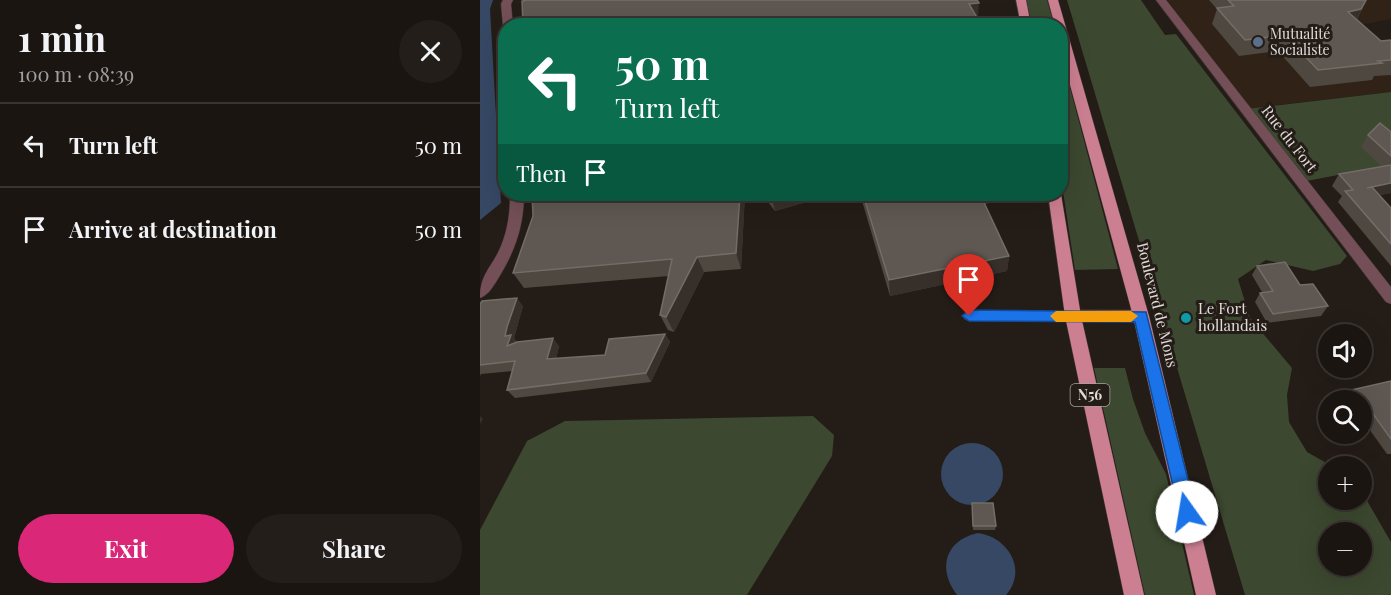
<!DOCTYPE html>
<meta charset="utf-8">
<style>
body{margin:0;font-family:"Playfair Display",serif;background:#241e1a;color:#f1f3f6;height:100vh;display:flex;flex-direction:column;font-size:22px;white-space:nowrap}
*{box-sizing:border-box;margin:0}
p{font-size:20px;color:#a09f9f}
.icon{flex:none;width:33px;height:33px;fill:none;stroke:currentColor;stroke-width:2;stroke-linecap:round;stroke-linejoin:round}
.map{position:relative;flex:1;overflow:hidden}
.panel{display:flex;flex-direction:column;background:#1b1511;width:480px}
.panel>*{flex:none}
.top-card{position:absolute;left:18px;top:18px;width:570px;height:183px;border-radius:24px;box-shadow:0 6px 24px #0002,0 0 0 2px #393431;background:#0b6e4f;color:#fff;overflow:hidden}
.fabs{position:absolute;left:838px;top:324px;display:grid;gap:12px}
.fabs a{display:grid;place-items:center;width:54px;height:54px;border-radius:50%;background:#1b1511;box-shadow:0 6px 24px #0002,0 0 0 2px #393431;font-size:30px}
.pin{position:absolute;display:grid;place-items:center;width:51px;height:51px;color:#fff;margin:-62px -26px;border-radius:50% 50% 50% 0;rotate:-45deg;box-shadow:0 0 6px #0007}
.pin .icon{rotate:45deg}
.me{position:absolute;width:66px;margin:-33px;rotate:347deg;stroke-linejoin:round;filter:drop-shadow(0 0 4px #0008)}
.turn{display:flex;align-items:center;gap:21px;height:126px;padding:0 18px;font-size:27px}
.turn .icon{width:78px;height:78px;stroke-width:2.5}
.turn b{display:block;font-size:42px;line-height:51px}
.then{display:flex;align-items:center;height:57px;padding:0 18px;background:#0003;gap:12px;font-size:22px}
.round{display:grid;place-items:center;flex:none;width:63px;height:63px;border-radius:32px;background:#241e1a}
.head{display:flex;align-items:center;justify-content:space-between;height:102px;padding:0 18px}
h1{font-size:36px;font-weight:700;line-height:45px}
.cta{display:flex;gap:12px;margin-top:auto;padding:12px 18px}
.cta a{flex:1;height:69px;border-radius:36px;background:#db2777;color:#fff;font-size:24px;font-weight:700;line-height:69px;text-align:center}
.cta a+a{background:#241e1a;color:#f1f3f6}
ul{padding:0;list-style:none}
li{display:flex;align-items:center;gap:18px;height:84px;padding:0 18px;border-top:2px solid #393431}
li div{flex:1}
li b{display:block;font-size:22px}
li em{font-style:normal}
main{display:flex;flex:1;min-height:0}
.map>svg:first-child{display:block}
.commercial{fill:#302216}
.green{fill:#3c482f;fill-rule:evenodd}
.water{fill:#364864}
.lines{fill:none;stroke-linecap:round;stroke-linejoin:round}
.service-casing{stroke:#3f3732;stroke-width:2}
.minor-casing{stroke:#3f3732;stroke-width:1}
.primary-casing{stroke:#3f3732;stroke-width:1}
.service{fill:#744f57;fill-rule:evenodd}
.minor{fill:#744f57;fill-rule:evenodd}
.primary{fill:#cb7f91;fill-rule:evenodd}
.wall{fill:#4f4841}
.shaded-wall{fill:#37302a}
.building{fill:#5f5852;stroke:#736d67;stroke-width:1.5}
.route{fill:#1a73e8;stroke:#114b97;stroke-width:1.5}
.slow{fill:#f59e0b}
.service-dot{fill:#5c6f8a;stroke:#241c17;stroke-width:2}
.culture-dot{fill:#0f9aa8;stroke:#241c17;stroke-width:2}
.labels{text-anchor:middle;stroke-width:6;stroke-linejoin:round;paint-order:stroke}
.far-poi-label{font-size:14px;fill:#e2dcd9;stroke:#241c17;text-anchor:start}
.shield{fill:#241c17;stroke:#a9a29f;stroke-width:1.5}
.shield-label{font-size:14px;font-weight:bold;fill:#e2dcd9}
.street-label{font-size:15px;fill:#e2dcd9;stroke:#241c17}
.poi-label{font-size:15px;fill:#e2dcd9;stroke:#241c17;text-anchor:start}
</style>
<main>
<section class="panel">
<div class="head"><div><h1>1 min</h1><p>100 m · 08:39</p></div><a class="round"><svg class="icon" aria-label="close" viewBox="0 0 24 24"><path d="M6 6l12 12M18 6L6 18"/></svg></a></div>
<ul>
<li><svg class="icon" aria-label="left" viewBox="0 0 24 24"><path d="M17 20v-9H6M10 6l-5 5 5 5"/></svg><div><b>Turn left</b></div><em>50 m</em></li>
<li><svg class="icon" aria-label="arrive" viewBox="0 0 24 24"><path d="M6 21V4h12l-3 4 3 4H6"/></svg><div><b>Arrive at destination</b></div><em>50 m</em></li>
</ul>
<div class="cta"><a>Exit</a><a>Share</a></div>
</section>
<div class="map">
<svg width="911" height="595" viewBox="0 0 911 595">
<rect width="100%" height="100%" fill="#241c17"/>
<path class="commercial" d="M681,0H911V19L876,26L911,69V92L765,109Z"/>
<g class="green">
<path d="M546,0H567L574,25H552Z"/>
<path d="M587,0H661L685,35L696,34L867,256L860,264L833,271L786,260L758,279L770,318L812,368L807,395L809,422L827,452L852,466H849V500H882V492L911,542V595H765ZM849,532H882V566H849Z"/>
<path d="M580,50L638,269L595,270L581,178Z"/>
<path d="M911,92V165L821,182L766,109Z"/>
<path d="M614,368H645L653,399L665,433L686,474L714,595H665Z"/>
<path d="M333,416L354,435L352,456L267,595H0V530L47,441L85,421Z"/>
</g>
<g class="water">
<path d="M0,0H13L10,9L21,203L0,220Z"/>
<circle cx="492" cy="474" r="31"/>
<path d="M498,533C528,537 548,570 526,595H477C457,569 465,540 498,533Z"/>
</g>
<g class="lines">
<g class="service-casing">
<path id="service" d="M489,312H593L597,313L598,316L597,319L593,320H489L485,319L484,316L485,313Z"/>
</g>
<g class="minor-casing">
<g id="minor">
<path d="M23,0H33L31,4L33,26H26V28L23,26L21,4Z"/>
<path d="M676,0H686L911,287V304L906,302Z"/>
<path d="M30,194H44C44,227 34,254 16,282C12,288 8,295 0,298C0,273 12,268 21,246C28,229 30,212 30,194Z"/>
<path d="M593,310H661L666,312L669,316L666,320L661,322H593L588,320L585,316L588,312Z"/>
</g>
</g>
<g class="primary-casing">
<g id="primary">
<path d="M536,0H546L551,26H541Z"/>
<path d="M568,0H578L669,316L736,595H716L653,316L580,48V26H575Z"/>
<path d="M568,194H581L601,316L664,595H644L585,316Z"/>
</g>
</g>
<use href="#service" class="service"/>
<use href="#minor" class="minor"/>
<use href="#primary" class="primary"/>
</g>
<g class="wall">
<path d="M729,0H887L877,19L901,41L911,40V75L894,76L892,80L830,87L798,51L759,56L732,24L737,9Z"/>
<path d="M911,132V193L900,195L911,208V266L858,202L862,196L852,186L859,174L902,167L881,147L888,135Z"/>
<path d="M265,194L261,269L224,272L194,332L188,330L180,315L189,276L44,288L33,273Z"/>
<path d="M282,194H331L323,203L295,211Z"/>
<path d="M380,194H519L518,201L505,204L529,256L527,271L410,296Z"/>
<path d="M777,266L820,285L848,306L841,316L787,323L775,302L780,293L782,292L772,275Z"/>
<path d="M0,304L43,306L34,338L37,342L79,346L76,359L125,355L185,334L190,342L171,382L35,398L27,390L32,371L1,374L0,376Z"/>
<path d="M911,381V454H907L882,419V400H860L859,399L867,391Z"/>
<path d="M492,503L516,526L515,530H493Z"/>
</g>
<g class="shaded-wall">
<path d="M887,0L873,25L868,12Z"/>
<path d="M499,3L498,18L488,19L489,4Z"/>
<path d="M911,183V193L880,199L887,188Z"/>
<path d="M260,194H265L261,269L256,253Z"/>
<path d="M297,194H331L323,203L295,211L291,195Z"/>
<path d="M498,194H519L518,201L497,206Z"/>
<path d="M529,256L527,271L410,296L409,280Z"/>
<path d="M217,257L224,272L194,332L186,317Z"/>
<path d="M37,298L43,306L34,338L38,344L27,346L25,336L27,327Z"/>
<path d="M185,334L190,342L171,382L166,373Z"/>
<path d="M73,338L79,346L74,368L67,359Z"/>
<path d="M891,411L882,419V413Z"/>
<path d="M0,416L3,419L0,424Z"/>
</g>
<g class="building">
<path d="M47,0H497L499,3L489,4L502,26H43L42,1Z"/>
<path d="M748,0H886L881,9L868,12L901,41L911,40V60L898,61L902,63L838,70L805,35L765,40L737,8L754,6Z"/>
<path d="M900,123L911,132V156L888,135Z"/>
<path d="M911,165V183L887,188L892,187L911,208V244L865,191L873,190L859,174Z"/>
<path d="M52,194H260L256,253L217,257L186,317L180,315L192,259L33,273L53,216Z"/>
<path d="M383,194H500L529,256L409,280Z"/>
<path d="M805,262L820,285L833,284L848,306L793,314L780,293L793,291L777,266Z"/>
<path d="M37,298L27,327L25,336L31,335L27,346L37,342L73,338L67,359L125,355L129,339L185,334L166,373L27,390L35,361L0,365V304L2,301Z"/>
<path d="M911,381V439L891,411L882,413V400H874L867,391Z"/>
<path d="M492,503H513L516,526H493Z"/>
</g>
<path class="route" d="M489,310L666,312L716,512L713,518L707,521L701,518L699,512L655,322L489,321L482,316Z"/>
<path class="slow" d="M576,311H651L658,316L651,322H576L570,316Z"/>
<circle class="service-dot" cx="778" cy="42" r="6"/>
<circle class="culture-dot" cx="706" cy="318" r="6"/>
<g class="labels">
<g class="far-poi-label">
<text x="790" y="39">Mutualité<tspan x="790" dy="16">Socialiste</tspan></text>
</g>
<rect class="shield" x="590.5" y="384" width="39" height="22" rx="4.5"/>
<g class="shield-label">
<text x="610" y="400">N56</text>
</g>
<g class="street-label">
<text transform="translate(809 139) rotate(52)" y="5">Rue du Fort</text>
<text transform="translate(677 305) rotate(76)" y="5">Boulevard de Mons</text>
</g>
<g class="poi-label">
<text x="718" y="314">Le Fort<tspan x="718" dy="17">hollandais</tspan></text>
</g>
</g>
</svg>
<div class="fabs">
<a><svg class="icon" aria-label="sound" viewBox="0 0 24 24"><path d="M4 9h4l5-4v14l-5-4H4zM17 9q2 3 0 6"/></svg></a>
<a><svg class="icon" aria-label="search" viewBox="0 0 24 24"><circle cx="10" cy="10" r="6"/><path d="M15 15l6 6"/></svg></a>
<a>+</a>
<a>−</a>
</div>
<div class="pin" style="left:489px;top:316px;background:#d93025"><svg class="icon" aria-label="arrive" viewBox="0 0 24 24"><path d="M6 21V4h12l-3 4 3 4H6"/></svg></div>
<svg class="me" style="left:707px;top:512px" viewBox="-20 -20 40 40"><circle r="19" fill="#fff"/><path d="M0-13L10 11 0 6-10 11z" fill="#1a73e8"/></svg>
<div class="top-card">
<div class="turn"><svg class="icon" aria-label="left" viewBox="0 0 24 24"><path d="M17 20v-9H6M10 6l-5 5 5 5"/></svg><div><b>50 m</b>Turn left</div></div>
<div class="then">Then<svg class="icon" aria-label="arrive" viewBox="0 0 24 24"><path d="M6 21V4h12l-3 4 3 4H6"/></svg></div>
</div>
</div>
</main>
